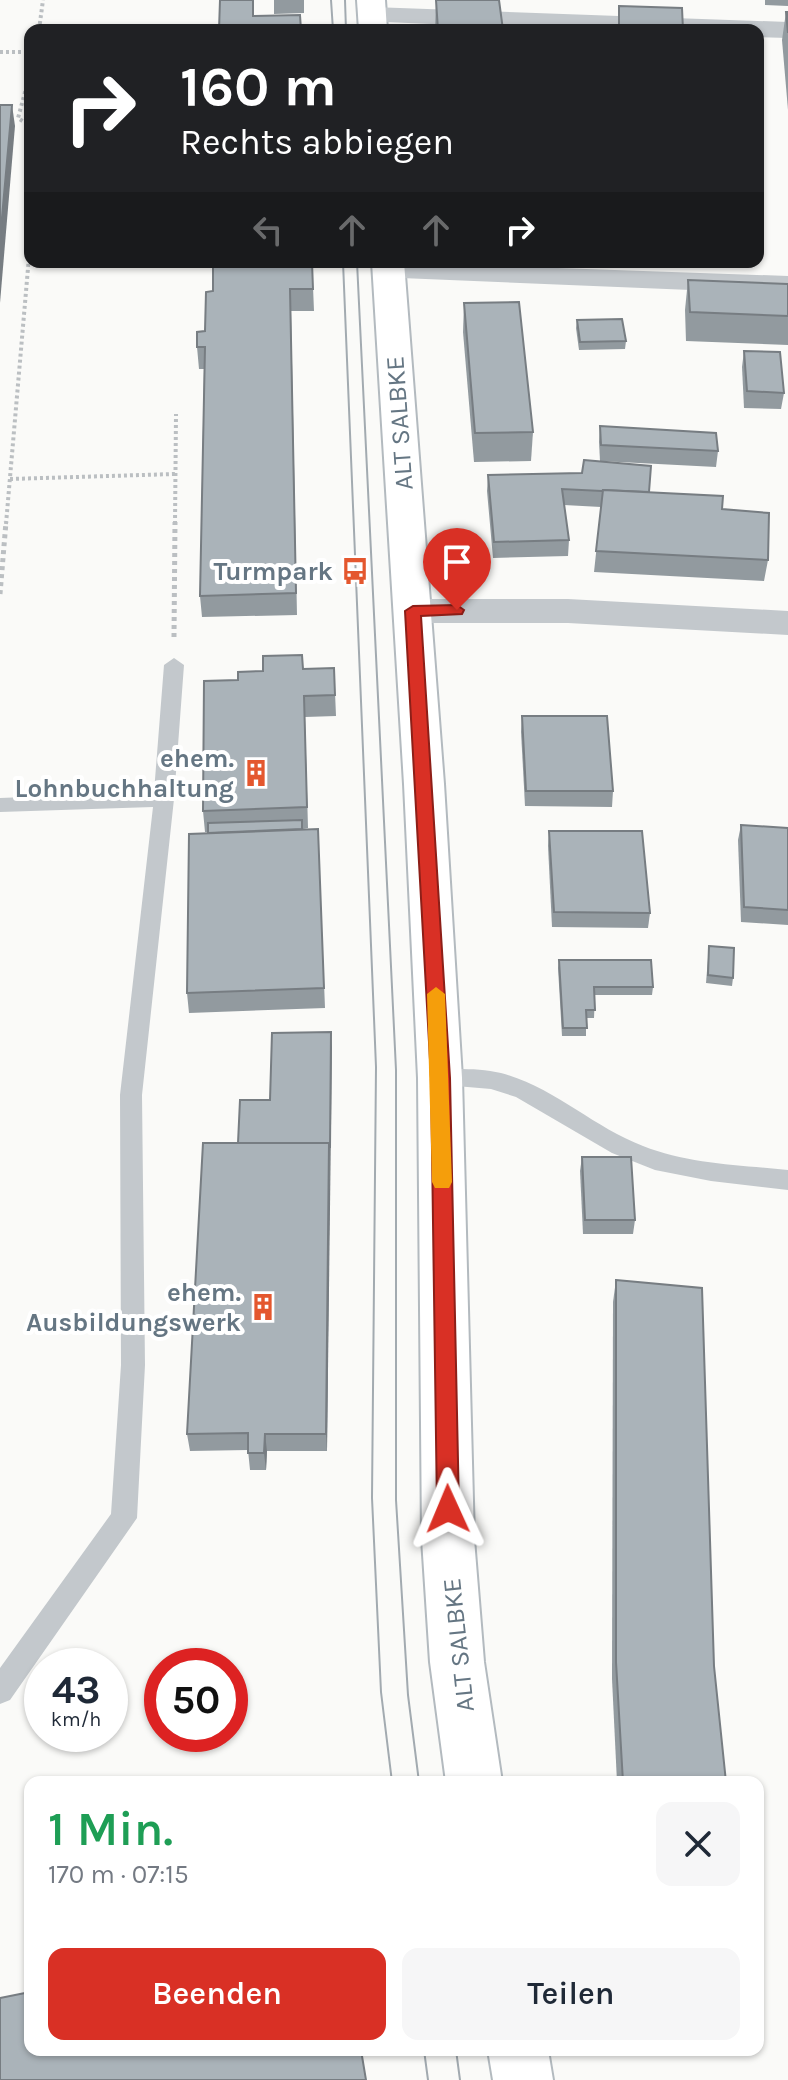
<!DOCTYPE html>
<html lang="de">
<meta charset="utf-8">
<style>
body{margin:0;font-family:Karla,sans-serif;background:#f6f6f7;color:#1f2937;height:100vh;display:flex;flex-direction:column;font-size:30px;white-space:nowrap}
*{box-sizing:border-box;margin:0}
p{font-size:26px;color:#747a83}
.icon{flex:none;width:44px;height:44px;fill:none;stroke:currentColor;stroke-width:2;stroke-linecap:round;stroke-linejoin:round}
.map{position:relative;flex:1;overflow:hidden}
.drawer{position:absolute;left:24px;top:1776px;width:740px;height:280px;display:flex;flex-direction:column;background:#fff;border-radius:16px;box-shadow:0 2px 6px #0004}
.drawer>*{flex:none}
.guide{position:absolute;left:24px;top:24px;width:740px;height:244px;border-radius:16px;box-shadow:0 2px 6px #0004;background:#202124;color:#fff;overflow:hidden}
.speed{position:absolute;left:24px;top:1648px;display:flex;gap:16px;font-size:40px;font-weight:700;text-align:center}
.speed>*{display:grid;place-content:center;width:104px;height:104px;border-radius:50%;background:#fff;box-shadow:0 2px 6px #0004;line-height:1}
.speed small{font-size:20px;font-weight:400}
.speed .limit{border:12px solid #d22;background:#fff;color:#111}
.pin{position:absolute;display:grid;place-items:center;width:68px;height:68px;color:#fff;margin:-82px -34px;border-radius:50% 50% 50% 0;rotate:-45deg;box-shadow:0 0 8px #0007}
.pin .icon{rotate:45deg}
.me{position:absolute;width:88px;margin:-44px;rotate:359deg;stroke-linejoin:round;filter:drop-shadow(0 0 6px #0008)}
.turn{display:flex;align-items:center;gap:28px;height:168px;padding:0 24px;font-size:36px}
.turn .icon{width:104px;height:104px;stroke-width:2.5}
.turn b{display:block;font-size:56px;line-height:68px}
.lanes{display:flex;align-items:center;height:76px;padding:0 24px;background:#0003;justify-content:center;gap:40px;direction:ltr}
.lanes .off{opacity:.35}
.round{display:grid;place-items:center;flex:none;width:84px;height:84px;border-radius:16px;background:#f6f6f7}
.overview{display:flex;align-items:center;justify-content:space-between;height:136px;padding:0 24px}
h1{font-size:48px;font-weight:600;line-height:60px;color:#1e9e55}
.primary-button{display:flex;gap:16px;margin-top:auto;padding:16px 24px}
.primary-button a{flex:1;height:92px;border-radius:16px;background:#d93025;color:#fff;font-size:32px;font-weight:600;line-height:92px;text-align:center}
.primary-button a+a{background:#f6f6f7;color:#1f2937}
.map>svg:first-child{display:block}
.lines{fill:none;stroke-linecap:round;stroke-linejoin:round}
.secondary-casing{stroke:#b3babf;stroke-width:4}
.path-far1{stroke:#bbbfc2;stroke-width:4;stroke-dasharray:3 3;stroke-linecap:butt}
.path{stroke:#bbbfc2;stroke-width:5;stroke-dasharray:4 4;stroke-linecap:butt}
.service{fill:#c3c8cc;fill-rule:evenodd}
.minor{fill:#c3c8cc;fill-rule:evenodd}
.secondary{fill:#fff;fill-rule:evenodd}
.tram{stroke:#a2aab0;stroke-width:2}
.wall{fill:#929a9f}
.shaded-wall{fill:#777d82}
.building{fill:#aab3b9;stroke:#777d82;stroke-width:2}
.route{fill:#d93025;stroke:#8d1f18;stroke-width:2}
.slow{fill:#f59e0b}
.labels{text-anchor:middle;stroke-width:8;stroke-linejoin:round;paint-order:stroke}
.street-label{font-size:26px;fill:#657683;stroke:#fff}
.poi-label{font-size:26px;font-weight:bold;fill:#657683;stroke:#fff;text-anchor:end}
</style>
<div class="map">
<svg width="788" height="2080" viewBox="0 0 788 2080">
<rect width="100%" height="100%" fill="#fafaf8"/>
<g class="lines">
<g class="secondary-casing">
<g id="secondary">
<path d="M357,0H385L387,30H359Z"/>
<path d="M372,262H404L444,784L462,1078L474,1539L484,1662L502,1782H446L430,1662L422,1539L418,1078L404,784Z"/>
<path d="M488,2050H548L553,2080H493Z"/>
</g>
</g>
<g class="path-far1">
<path d="M39,30L43,0"/>
<path d="M0,52H30"/>
<path d="M30,74L18,118L30,126"/>
<path d="M10,479L175,474"/>
<path d="M6,524L30,245"/>
<path d="M175,524L176,414"/>
</g>
<g class="path">
<path d="M0,594L6,522"/>
<path d="M174,637L175,522"/>
</g>
<g class="service">
<path d="M174,658L184,665L174,799L142,1095L145,1365L137,1518L10,1700L0,1704V1668L111,1514L121,1365L120,1095L153,807L0,812V798L154,792L164,665Z"/>
<path d="M440,1069C460,1069 481,1068 501,1073C554,1087 593,1127 643,1146C688,1164 740,1165 788,1170V1190L711,1181L655,1170L612,1153L516,1097L491,1089L432,1084L429,1078L432,1072Z"/>
</g>
<g class="minor">
<path d="M372,7L788,22V38L758,37V30H565L363,21L359,15L363,9Z"/>
<path d="M387,262L788,276V294L377,277L373,271L377,265Z"/>
<path d="M413,599H568L788,611V635L568,623H413L400,620L395,611L400,602Z"/>
</g>
<use href="#secondary" class="secondary"/>
<g class="tram">
<path d="M331,0L333,30"/>
<path d="M345,0L346,30"/>
<path d="M343,262L376,1067L372,1498L381,1692L392,1782"/>
<path d="M357,262L396,1070V1500L408,1695L419,1782"/>
<path d="M424,2050L428,2080"/>
<path d="M456,2050L460,2080"/>
</g>
</g>
<g class="wall">
<path d="M274,0H304V13L274,14Z"/>
<path d="M436,0L503,30H435Z"/>
<path d="M765,0H788V6L765,5Z"/>
<path d="M786,12H788V110L782,40Z"/>
<path d="M312,262L314,311H291L297,615L202,617L200,596L204,369H199L197,347L205,331L213,291Z"/>
<path d="M688,280L788,284V345L686,341L685,310Z"/>
<path d="M464,303L533,432L531,461L474,462L463,332Z"/>
<path d="M577,320L626,341L625,349L579,350L576,328Z"/>
<path d="M744,351L784,393L781,409L744,408L742,367Z"/>
<path d="M600,426L718,451L716,467L600,461L599,442Z"/>
<path d="M488,475L649,492L722,509L768,560L764,581L594,572L601,507L564,505L569,540L568,556L493,558L487,491Z"/>
<path d="M334,668L336,716L305,717L308,828L303,829H318L325,1008L189,1013L187,993L208,833V832H205L203,811L303,669Z"/>
<path d="M522,716L613,791L612,807L525,806L521,732Z"/>
<path d="M741,825L788,828V925L741,922L738,840Z"/>
<path d="M549,831L650,913L648,928L552,927L548,846Z"/>
<path d="M709,946L733,978L732,986L706,983Z"/>
<path d="M559,960L653,987L652,995H595L594,1018H586V1036H562L558,968Z"/>
<path d="M331,1032L327,1451H267L266,1470H250L248,1450L190,1451L187,1434L238,1143L270,1100Z"/>
<path d="M582,1157L635,1220L633,1234H583L580,1171Z"/>
<path d="M616,1280L726,1782H617L612,1679L613,1302Z"/>
</g>
<g class="shaded-wall">
<path d="M12,105L15,126L0,303V240Z"/>
<path d="M331,1032L332,1047L327,1451L326,1434Z"/>
<path d="M265,1434L267,1451L266,1470L264,1453Z"/>
</g>
<g class="building">
<path d="M220,0H253V16L300,15L301,30H219Z"/>
<path d="M436,0H499L503,30H438Z"/>
<path d="M619,6L682,8L683,30H619Z"/>
<path d="M786,12H788V33Z"/>
<path d="M0,105H12L0,240Z"/>
<path d="M213,262H312L313,289H290L296,593L200,596L205,347H197V332L205,331L206,292L213,291Z"/>
<path d="M688,280L788,284V316L690,312Z"/>
<path d="M519,302L533,432L475,433L464,303Z"/>
<path d="M622,319L626,341L580,342L577,320Z"/>
<path d="M744,351L780,352L784,393L747,391Z"/>
<path d="M600,426L716,433L718,451L601,445Z"/>
<path d="M584,460L651,466L649,492L603,490L602,491L562,489L569,540L494,542L488,475L582,473Z"/>
<path d="M603,490L723,496L722,509L769,513L768,560L596,551Z"/>
<path d="M302,655L303,669L334,668L335,695L304,696L307,807L203,811L204,681L238,680V672L263,671V656Z"/>
<path d="M522,716H607L613,791H526Z"/>
<path d="M302,820V829L208,833V823Z"/>
<path d="M741,825L788,828V910L744,907Z"/>
<path d="M318,829L324,988L187,993L189,834Z"/>
<path d="M549,831H642L650,913L554,912Z"/>
<path d="M709,946L734,948L733,978L708,975Z"/>
<path d="M559,960H651L653,987H594L595,1010H586L587,1028H563Z"/>
<path d="M331,1032L330,1148L329,1143H238L240,1100H270L272,1033Z"/>
<path d="M203,1143H329L326,1434H265L264,1453H248V1433L187,1434Z"/>
<path d="M582,1157H631L635,1220H585Z"/>
<path d="M616,1280L702,1288L714,1666L726,1782H623L616,1662Z"/>
<path d="M30,1992V2050H361L366,2080H0V1998Z"/>
</g>
<path class="route" d="M457,605L464,610L462,614L421,616L450,1078L459,1509L456,1516L448,1518L440,1516L437,1509L431,1078L405,611L413,606Z"/>
<path class="slow" d="M436,987L445,994L452,1182L449,1188H435L432,1182L427,994Z"/>
<defs>
<g id="bus-bare" transform="scale(2.16)"><path d="M-5-6H5V4H4V6H2V4H-2V6H-4V4H-5ZM-3.5-4V0h7V-4ZM-3.5 1.2v1.5H-2V1.2ZM2 1.2v1.5H3.5V1.2Z" fill="#e4572e" stroke="#fff" stroke-width="2.5" paint-order="stroke"/></g>
<g id="building-bare" transform="scale(2.16)"><path d="M-4-6H4V6H1V3H-1V6H-4ZM-2.5-4.3h1.7v1.8h-1.7ZM.8-4.3h1.7v1.8H.8ZM-2.5-1h1.7V.8h-1.7ZM.8-1h1.7V.8H.8Z" fill="#e4572e" stroke="#fff" stroke-width="2.5" paint-order="stroke"/></g>
</defs>
<g fill-rule="evenodd">
<use href="#bus-bare" x="355" y="571"/>
<use href="#building-bare" x="256" y="773"/>
<use href="#building-bare" x="263" y="1307"/>
</g>
<g class="labels">
<g class="street-label">
<text transform="translate(399 423) rotate(-94)" y="9">ALT SALBKE</text>
<text transform="translate(458 1645) rotate(-96)" y="9">ALT SALBKE</text>
</g>
<g class="poi-label">
<text x="333" y="580">Turmpark</text>
<text x="234" y="767">ehem.<tspan x="234" dy="30">Lohnbuchhaltung</tspan></text>
<text x="241" y="1301">ehem.<tspan x="241" dy="30">Ausbildungswerk</tspan></text>
</g>
</g>
</svg>
<div class="speed"><div>43<small>km/h</small></div><div class="limit">50</div></div>
<div class="pin" style="left:457px;top:610px;background:#d93025"><svg class="icon" aria-label="arrive" viewBox="0 0 24 24"><path d="M6 21V4h12l-3 4 3 4H6"/></svg></div>
<svg class="me" style="left:448px;top:1509px" viewBox="-20 -20 40 40"><path d="M0-17L14 15 0 8-14 15z" fill="#d93025" stroke="#fff" stroke-width="4"/></svg>
<div class="guide">
<div class="turn"><svg class="icon" aria-label="right" viewBox="0 0 24 24"><path d="M7 20v-9h11M14 6l5 5-5 5"/></svg><div><b>160 m</b>Rechts abbiegen</div></div>
<div class="lanes"><svg class="icon off" aria-label="left" viewBox="0 0 24 24"><path d="M17 20v-9H6M10 6l-5 5 5 5"/></svg><svg class="icon off" aria-label="ahead" viewBox="0 0 24 24"><path d="M12 20V5M6 11l6-6 6 6"/></svg><svg class="icon off" aria-label="ahead" viewBox="0 0 24 24"><path d="M12 20V5M6 11l6-6 6 6"/></svg><svg class="icon" aria-label="right" viewBox="0 0 24 24"><path d="M7 20v-9h11M14 6l5 5-5 5"/></svg></div>
</div>
<section class="drawer">
<div class="overview"><div><h1>1 Min.</h1><p>170 m · 07:15</p></div><a class="round"><svg class="icon" aria-label="close" viewBox="0 0 24 24"><path d="M6 6l12 12M18 6L6 18"/></svg></a></div>
<div class="primary-button"><a>Beenden</a><a>Teilen</a></div>
</section>
</div>
